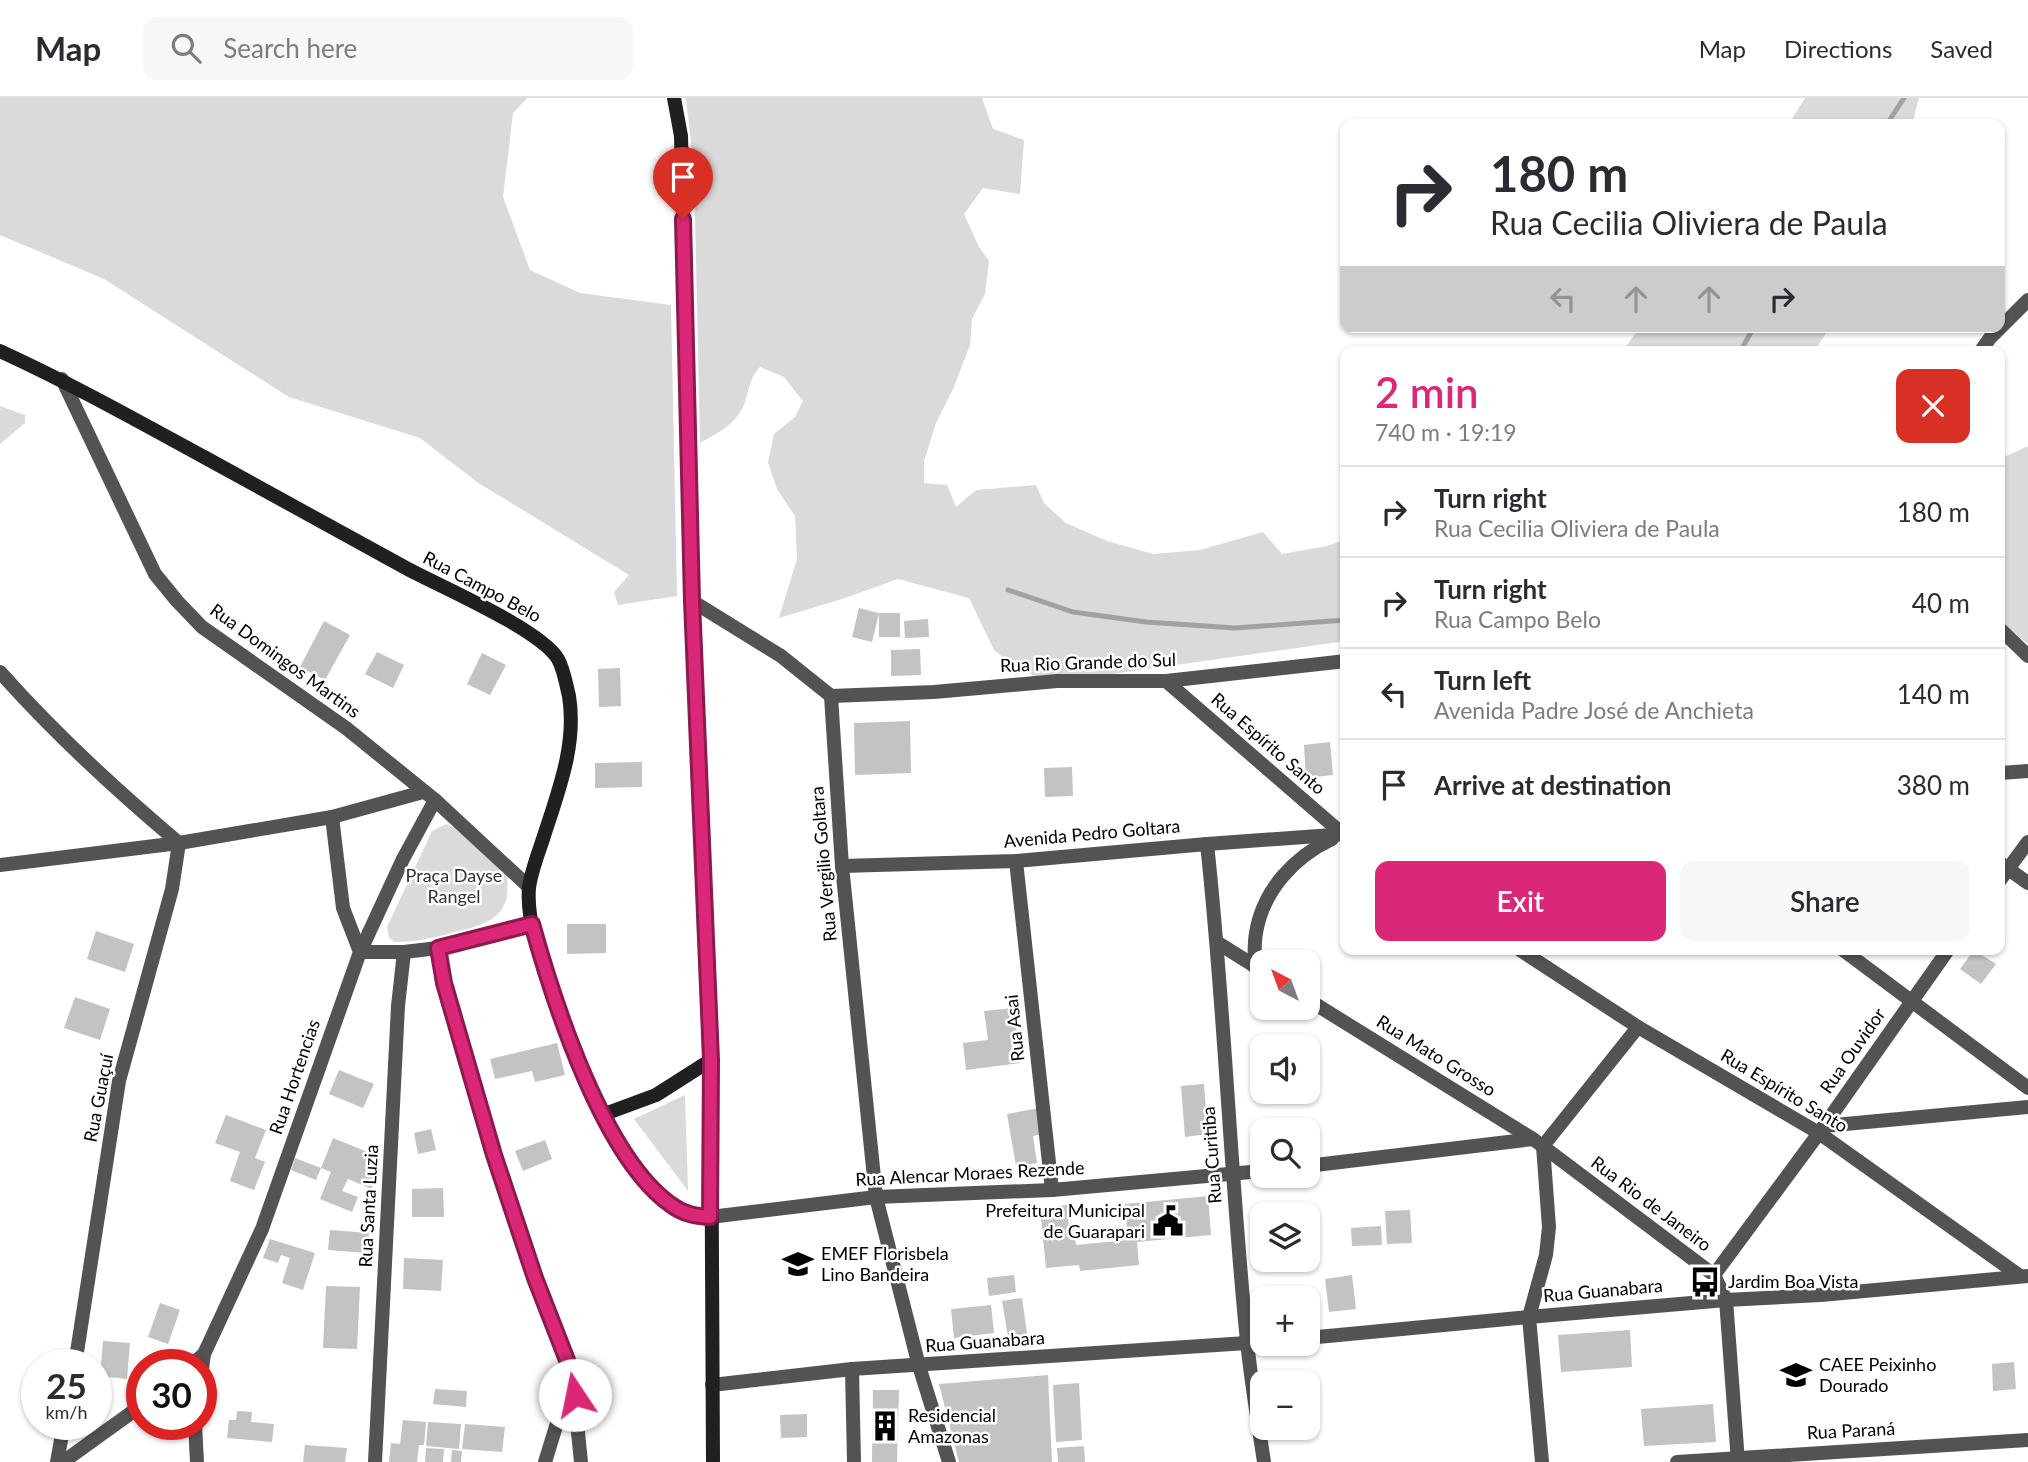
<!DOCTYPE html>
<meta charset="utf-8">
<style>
body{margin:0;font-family:Lato,sans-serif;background:#f7f7f7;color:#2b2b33;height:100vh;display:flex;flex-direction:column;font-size:26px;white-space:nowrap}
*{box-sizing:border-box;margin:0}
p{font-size:23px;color:#7c7c81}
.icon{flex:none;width:38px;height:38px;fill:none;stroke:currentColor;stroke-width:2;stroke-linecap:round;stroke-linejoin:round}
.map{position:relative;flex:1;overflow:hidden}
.sheet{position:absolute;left:1340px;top:248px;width:665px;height:609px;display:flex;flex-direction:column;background:#fff;border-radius:14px;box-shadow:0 2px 5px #0004}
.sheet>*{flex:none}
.banner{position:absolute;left:1340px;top:21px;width:665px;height:214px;border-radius:14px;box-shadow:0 2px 5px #0004;background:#fff;color:#2b2b33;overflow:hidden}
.needle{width:46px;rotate:319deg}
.fabs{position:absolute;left:1250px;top:852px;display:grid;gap:14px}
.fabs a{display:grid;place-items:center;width:70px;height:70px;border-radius:14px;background:#fff;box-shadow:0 2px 5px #0004;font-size:35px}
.speed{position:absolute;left:21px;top:1251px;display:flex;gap:14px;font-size:35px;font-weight:700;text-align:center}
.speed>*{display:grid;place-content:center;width:91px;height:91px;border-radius:50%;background:#fff;box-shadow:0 2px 5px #0004;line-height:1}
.speed small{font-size:18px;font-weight:400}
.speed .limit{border:10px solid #d22;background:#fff;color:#111}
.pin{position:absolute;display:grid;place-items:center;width:60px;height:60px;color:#fff;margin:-72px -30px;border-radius:50% 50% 50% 0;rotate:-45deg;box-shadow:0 0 7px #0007}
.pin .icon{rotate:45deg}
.me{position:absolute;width:77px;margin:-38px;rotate:349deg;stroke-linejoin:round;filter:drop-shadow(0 0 5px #0008)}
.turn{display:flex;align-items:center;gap:24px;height:147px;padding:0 35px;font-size:32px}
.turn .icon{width:91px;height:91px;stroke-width:2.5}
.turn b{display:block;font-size:49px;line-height:60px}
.lanes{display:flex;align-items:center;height:66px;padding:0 35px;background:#0003;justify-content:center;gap:35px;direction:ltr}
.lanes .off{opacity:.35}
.round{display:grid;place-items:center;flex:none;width:74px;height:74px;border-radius:14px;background:#f7f7f7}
.headline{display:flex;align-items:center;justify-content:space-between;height:119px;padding:0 35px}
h1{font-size:42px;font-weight:600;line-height:52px;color:#db2777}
.cta{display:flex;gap:14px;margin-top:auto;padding:14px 35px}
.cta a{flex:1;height:80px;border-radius:14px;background:#db2777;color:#fff;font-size:28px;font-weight:600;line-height:80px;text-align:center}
.cta a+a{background:#f7f7f7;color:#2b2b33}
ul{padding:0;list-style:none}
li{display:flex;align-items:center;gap:21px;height:91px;padding:0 35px;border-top:2px solid #e1e1e2}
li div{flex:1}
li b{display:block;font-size:26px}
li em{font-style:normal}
header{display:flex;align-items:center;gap:42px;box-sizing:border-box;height:98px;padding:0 35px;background:#fff;border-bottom:2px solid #e1e1e2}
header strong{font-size:33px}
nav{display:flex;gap:38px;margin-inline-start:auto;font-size:24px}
.search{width:490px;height:63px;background:#f7f7f7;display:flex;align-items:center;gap:18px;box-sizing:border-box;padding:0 24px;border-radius:14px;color:#7c7c81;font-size:26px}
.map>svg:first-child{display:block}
.green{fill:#dadada}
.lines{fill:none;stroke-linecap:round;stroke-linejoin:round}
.stream{stroke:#a1a1a1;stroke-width:5}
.building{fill:#c3c3c3}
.street{stroke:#535353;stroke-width:14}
.secondary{stroke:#202020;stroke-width:14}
.route-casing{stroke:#8e194d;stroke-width:18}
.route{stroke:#db2777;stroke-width:12}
.labels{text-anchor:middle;stroke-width:5;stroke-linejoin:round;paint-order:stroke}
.street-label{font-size:18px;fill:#000;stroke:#fff}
.park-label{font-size:18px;fill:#313131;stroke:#fff}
.poi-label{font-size:18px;fill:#000;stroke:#fff;text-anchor:start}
</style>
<header>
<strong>Map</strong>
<div class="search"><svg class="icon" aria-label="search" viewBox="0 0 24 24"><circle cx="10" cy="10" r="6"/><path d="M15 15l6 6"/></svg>Search here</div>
<nav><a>Map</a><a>Directions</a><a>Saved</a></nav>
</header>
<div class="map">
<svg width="2028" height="1364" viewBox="0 0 2028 1364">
<rect width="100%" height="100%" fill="#fff"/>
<g class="green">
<path d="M0,0H527L513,15L503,99L530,172L580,195L671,207L677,498L618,507L614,494L629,477L477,384L420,340L289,299L104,181L0,137Z"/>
<path d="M686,0H982L993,31L1024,42L1020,96L983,90L964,116L979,149L989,163L985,196L972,221L970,247L953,291L936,325L924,363V385L947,387L956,409L976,392L1036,387L1044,405L1066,425L1107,443L1153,456L1200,452L1263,434L1282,456L1327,448L1346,441V543L1054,584L1020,573L994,552L969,500L898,481L842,501L779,520L797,461L795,418L777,391L768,364L774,336L795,319L803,303L784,279L760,269C749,282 750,289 745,304C738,325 718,335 700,345L694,71Z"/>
<path d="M1805,0H1919L1912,26H1789Z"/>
<path d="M1640,229H1830L1814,254H1622Z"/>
<path d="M0,308L25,317V325L0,346Z"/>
<path d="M2028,348V546L2000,523V361Z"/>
<path d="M446,726L455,730L507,778C512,819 488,826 455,834C434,840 416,844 394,844L389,839L387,829L432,733Z"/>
<path d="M685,997L688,1093L634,1021Z"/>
</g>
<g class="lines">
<g class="stream">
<path d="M1887,26L1904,0"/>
<path d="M1740,254L1754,229"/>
<path d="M1008,492L1073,514L1146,524L1235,530L1346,522"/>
</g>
</g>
<g class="building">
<path d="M859,510L879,515L872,544L852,539Z"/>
<rect x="879" y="515" width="21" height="24"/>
<path d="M928,521L929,539L905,540L904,523Z"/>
<path d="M324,523L350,537L325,582L300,569Z"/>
<path d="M920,551L921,577L891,578V552Z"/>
<path d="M377,554L404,567L393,590L365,576Z"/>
<path d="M482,555L506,567L490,597L467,586Z"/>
<path d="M620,570L621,608L599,609L598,571Z"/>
<path d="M910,623L911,675L855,677L854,625Z"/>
<path d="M1330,644L1333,677L1306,680L1304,647Z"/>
<path d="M642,664V689L595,690V665Z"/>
<path d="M1072,669L1073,698L1045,699L1044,670Z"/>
<path d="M567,826H606V855L567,856Z"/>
<path d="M96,833L134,846L125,874L87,861Z"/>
<path d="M1974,852L1996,866L1981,886L1960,871Z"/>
<path d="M75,899L110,911L100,942L64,930Z"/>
<path d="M1014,910L1020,965L966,972L963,945L988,942L984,913Z"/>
<path d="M557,945L565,977L535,984L532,973L495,981L490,961Z"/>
<path d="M339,972L374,986L363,1010L329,996Z"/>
<path d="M1204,986L1208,1036L1185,1039L1181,988Z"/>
<path d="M1039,1010L1043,1036L1033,1038L1037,1065L1016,1068L1007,1016Z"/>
<path d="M226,1017L266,1032L255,1060L265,1064L254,1092L230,1083L240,1054L215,1045Z"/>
<path d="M431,1031L436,1052L418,1056L414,1035Z"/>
<path d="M333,1040L375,1057L372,1091L348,1081L342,1093L358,1099L352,1114L320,1101L331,1074L321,1070L316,1082L291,1072L295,1060L321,1070Z"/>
<path d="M545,1042L552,1061L523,1073L515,1053Z"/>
<path d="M443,1090L444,1119H412V1091Z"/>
<path d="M1208,1098L1211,1137L1137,1144L1139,1167L1080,1173L1079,1167L1046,1170L1040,1110L1067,1107L1070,1142L1075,1141L1076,1147L1128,1142L1125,1106Z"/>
<path d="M1410,1112L1412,1145L1387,1146L1385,1113Z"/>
<path d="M1381,1128L1382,1147L1352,1148L1351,1130Z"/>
<path d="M330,1132L369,1135L367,1155L328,1152Z"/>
<path d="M270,1141L315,1155L303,1192L282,1185L290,1160L281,1157L278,1165L263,1160Z"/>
<path d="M404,1160L443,1162L441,1193L403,1191Z"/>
<path d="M1014,1177L1016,1194L989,1198L987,1180Z"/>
<path d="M1352,1177L1356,1211L1329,1214L1325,1181Z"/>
<path d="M326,1188L360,1189L357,1251L323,1250Z"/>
<path d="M1022,1200L1028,1242L1009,1245L1002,1203Z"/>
<path d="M160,1205L180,1212L168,1246L148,1239Z"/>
<path d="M991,1207L994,1235L954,1240L951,1211Z"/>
<path d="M1630,1232L1632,1269L1561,1274L1558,1237Z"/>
<path d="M103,1243L130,1245L127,1281L100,1278Z"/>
<path d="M2014,1264L2016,1291L1993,1293L1992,1266Z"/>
<path d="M1048,1277L1052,1364H959L939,1286Z"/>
<path d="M1079,1285L1082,1342L1056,1344L1053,1287Z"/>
<path d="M435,1291L467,1293L466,1309L433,1306Z"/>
<path d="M873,1292H899L897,1364H872Z"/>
<path d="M1713,1306L1716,1344L1644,1348L1641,1311Z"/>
<path d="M237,1313L252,1314L251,1324L274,1326L272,1344L227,1340L229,1322H236Z"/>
<path d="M807,1316V1339L781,1340L780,1317Z"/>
<path d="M403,1322L426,1324L424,1347H419L417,1364H389L391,1345L400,1346Z"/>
<path d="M428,1324L461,1326L459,1351L426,1348Z"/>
<path d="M465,1326L505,1329L502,1354L462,1351Z"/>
<path d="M305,1347L347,1350L345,1364H303Z"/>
<path d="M1084,1348L1085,1364H1058L1057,1350Z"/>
<path d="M426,1350L444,1351L443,1364H425Z"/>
<path d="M452,1352L462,1353L461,1364H451Z"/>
</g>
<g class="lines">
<g class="street">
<path d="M1980,254L1990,240L2028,202"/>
<path d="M62,281L155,476L177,503L202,529L346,630L435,702L529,789"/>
<path d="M692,503L781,558L831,598L842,768L876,1099L919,1268L949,1364"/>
<path d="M2000,531L2028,558"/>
<path d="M0,574C55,636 116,692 179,745L172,791L119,983L75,1267"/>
<path d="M1166,583L1345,738"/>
<path d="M831,598L934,594L1057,583H1166L1346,563"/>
<path d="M2000,675L2028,673"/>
<path d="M332,719L343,810L360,854H404L438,850L532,826"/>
<path d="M1207,746C1225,911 1230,1077 1247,1243C1251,1283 1258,1324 1264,1364"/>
<path d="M1016,763L1052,1092"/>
<path d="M2000,765L2028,785"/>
<path d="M0,767L179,745L332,719L423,694"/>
<path d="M842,768L1016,763L1207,746L1346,736"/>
<path d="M2000,782L2028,744"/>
<path d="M1218,845L1261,872"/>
<path d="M438,850L445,885L494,1057L535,1180L572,1275L581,1364"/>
<path d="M1520,852L1638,929L1819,1035L2020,1178"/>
<path d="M1843,852L2028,990"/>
<path d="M1254,868C1255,857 1254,846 1256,835C1263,792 1294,759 1332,741"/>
<path d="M1307,901L1533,1041L1714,1177L1726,1202L1738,1364"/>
<path d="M1824,1028L2028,1009"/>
<path d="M1307,1068L1533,1041"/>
<path d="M710,1119L876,1099L1052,1092L1262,1073"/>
<path d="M1714,1177L1819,1035L1948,852"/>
<path d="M1307,1240L1529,1219L1726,1202L1821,1197L2028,1178"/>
<path d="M191,1267L204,1256L262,1131L360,854L403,761L435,702"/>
<path d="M852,1271L854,1364"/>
<path d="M201,1278L204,1256"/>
<path d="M712,1287L852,1271L1262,1244"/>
<path d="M195,1326L197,1364"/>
<path d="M57,1364L64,1326"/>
<path d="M63,1364L142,1307"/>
<path d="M375,1364L398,908L404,854"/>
<path d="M545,1364L570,1283"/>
<path d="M1542,1364L1529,1219L1546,1157L1549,1129L1543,1048L1638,929"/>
<path d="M1677,1364L2028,1342"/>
</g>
<g class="secondary">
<path d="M674,0L681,38L692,503L711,962L713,1364"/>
<path d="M0,253C70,285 136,322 204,359C271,396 338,433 406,470C441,489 540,531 558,561C564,572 566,586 569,598C577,647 558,694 543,741C538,756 531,774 529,790C526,827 544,867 556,901C580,966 603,1036 650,1089C667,1107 686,1116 710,1119"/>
<path d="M602,1017L656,997L711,962"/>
</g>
</g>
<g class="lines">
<g class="route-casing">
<path id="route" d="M575,1297L572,1275L535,1180L494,1057L444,885L438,850L532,826C554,905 603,1058 670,1106C683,1116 695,1118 710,1119L711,962L692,503L683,121"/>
</g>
<use href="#route" class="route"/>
</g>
<defs>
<g id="civic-bare" transform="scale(2.415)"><path d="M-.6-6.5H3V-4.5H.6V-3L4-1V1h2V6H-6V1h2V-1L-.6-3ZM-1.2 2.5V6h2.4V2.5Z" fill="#000" stroke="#fff" stroke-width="2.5" paint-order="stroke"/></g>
<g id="school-bare" transform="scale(2.415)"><path d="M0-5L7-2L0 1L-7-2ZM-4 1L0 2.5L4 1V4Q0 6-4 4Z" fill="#000" stroke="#fff" stroke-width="2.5" paint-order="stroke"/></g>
<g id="bus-bare" transform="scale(2.415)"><path d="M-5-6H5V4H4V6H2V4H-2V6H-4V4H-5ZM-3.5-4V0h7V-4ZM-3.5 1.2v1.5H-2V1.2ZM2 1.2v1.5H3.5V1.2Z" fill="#000" stroke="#fff" stroke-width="2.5" paint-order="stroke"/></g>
<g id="building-bare" transform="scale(2.415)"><path d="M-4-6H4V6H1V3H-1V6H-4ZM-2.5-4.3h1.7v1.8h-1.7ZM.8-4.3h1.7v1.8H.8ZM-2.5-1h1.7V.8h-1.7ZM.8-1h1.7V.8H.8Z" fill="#000" stroke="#fff" stroke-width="2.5" paint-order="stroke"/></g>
</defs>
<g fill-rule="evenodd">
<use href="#civic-bare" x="1168" y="1123"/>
<use href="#school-bare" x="798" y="1166"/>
<use href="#bus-bare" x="1705" y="1184"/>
<use href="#school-bare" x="1796" y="1277"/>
<use href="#building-bare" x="885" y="1328"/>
</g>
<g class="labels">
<g class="street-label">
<text transform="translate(482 489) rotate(28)" y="6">Rua Campo Belo</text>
<text transform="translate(285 563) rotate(36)" y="6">Rua Domingos Martins</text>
<text transform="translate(1088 565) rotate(-2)" y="6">Rua Rio Grande do Sul</text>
<text transform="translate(1268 646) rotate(41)" y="6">Rua Espírito Santo</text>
<text transform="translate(1092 736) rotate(-5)" y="6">Avenida Pedro Goltara</text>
<text transform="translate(824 766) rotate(-95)" y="6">Rua Vergilio Goltara</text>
<text transform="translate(1015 930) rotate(-96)" y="6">Rua Asai</text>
<text transform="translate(1853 953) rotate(-55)" y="6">Rua Ouvidor</text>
<text transform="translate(1436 958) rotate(32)" y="6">Rua Mato Grosso</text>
<text transform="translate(295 979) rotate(-71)" y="6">Rua Hortencias</text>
<text transform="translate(1784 993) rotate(31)" y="6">Rua Espírito Santo</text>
<text transform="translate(99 1000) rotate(-79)" y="6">Rua Guaçuí</text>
<text transform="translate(1212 1057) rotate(-94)" y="6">Rua Curitiba</text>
<text transform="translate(970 1076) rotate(-3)" y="6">Rua Alencar Moraes Rezende</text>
<text transform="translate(1651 1106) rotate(37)" y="6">Rua Rio de Janeiro</text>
<text transform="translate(369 1108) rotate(-87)" y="6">Rua Santa Luzia</text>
<text transform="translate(1603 1193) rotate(-5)" y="6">Rua Guanabara</text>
<text transform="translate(985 1244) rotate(-4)" y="6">Rua Guanabara</text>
<text transform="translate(1851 1333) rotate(-3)" y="6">Rua Paraná</text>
</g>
<g class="park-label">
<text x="454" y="784">Praça Dayse<tspan x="454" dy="21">Rangel</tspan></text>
</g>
<g class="poi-label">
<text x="1145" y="1119" text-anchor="end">Prefeitura Municipal<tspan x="1145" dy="21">de Guarapari</tspan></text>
<text x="821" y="1162">EMEF Florisbela<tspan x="821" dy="21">Lino Bandeira</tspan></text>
<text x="1728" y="1190">Jardim Boa Vista</text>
<text x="1819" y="1273">CAEE Peixinho<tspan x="1819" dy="21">Dourado</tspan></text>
<text x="908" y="1324">Residencial<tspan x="908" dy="21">Amazonas</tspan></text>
</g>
</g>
</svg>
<div class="fabs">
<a><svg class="needle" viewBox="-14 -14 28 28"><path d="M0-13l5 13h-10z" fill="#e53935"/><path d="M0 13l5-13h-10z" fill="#7c7c81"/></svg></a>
<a><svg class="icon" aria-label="sound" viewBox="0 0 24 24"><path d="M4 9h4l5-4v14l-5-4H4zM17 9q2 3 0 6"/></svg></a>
<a><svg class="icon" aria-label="search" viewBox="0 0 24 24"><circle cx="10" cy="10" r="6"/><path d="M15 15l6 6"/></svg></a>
<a><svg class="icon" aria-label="layers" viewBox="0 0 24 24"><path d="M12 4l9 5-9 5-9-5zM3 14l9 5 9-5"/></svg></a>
<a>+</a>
<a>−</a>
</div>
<div class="speed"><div>25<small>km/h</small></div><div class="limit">30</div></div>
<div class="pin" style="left:683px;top:121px;background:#d93025"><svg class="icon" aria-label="arrive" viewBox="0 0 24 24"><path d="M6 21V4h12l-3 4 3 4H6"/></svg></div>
<svg class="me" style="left:575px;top:1297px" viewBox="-20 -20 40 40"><circle r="19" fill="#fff"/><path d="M0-13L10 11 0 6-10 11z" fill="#db2777"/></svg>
<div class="banner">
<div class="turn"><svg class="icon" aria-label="right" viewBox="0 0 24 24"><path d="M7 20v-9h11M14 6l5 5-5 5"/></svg><div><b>180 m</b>Rua Cecilia Oliviera de Paula</div></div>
<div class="lanes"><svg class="icon off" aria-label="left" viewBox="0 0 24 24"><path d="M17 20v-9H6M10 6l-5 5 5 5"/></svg><svg class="icon off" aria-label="ahead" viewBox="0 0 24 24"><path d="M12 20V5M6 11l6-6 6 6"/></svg><svg class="icon off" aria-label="ahead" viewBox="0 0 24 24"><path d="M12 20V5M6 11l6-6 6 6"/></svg><svg class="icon" aria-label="right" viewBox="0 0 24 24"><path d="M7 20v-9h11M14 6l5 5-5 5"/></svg></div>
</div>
<section class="sheet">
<div class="headline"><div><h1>2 min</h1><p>740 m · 19:19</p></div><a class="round" style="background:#d93025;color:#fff"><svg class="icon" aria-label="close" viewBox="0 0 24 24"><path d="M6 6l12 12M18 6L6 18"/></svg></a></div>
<ul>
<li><svg class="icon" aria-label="right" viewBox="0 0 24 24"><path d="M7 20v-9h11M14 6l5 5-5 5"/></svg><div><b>Turn right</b><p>Rua Cecilia Oliviera de Paula</p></div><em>180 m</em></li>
<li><svg class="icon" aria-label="right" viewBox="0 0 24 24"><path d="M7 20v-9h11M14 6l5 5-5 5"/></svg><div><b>Turn right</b><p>Rua Campo Belo</p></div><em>40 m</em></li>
<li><svg class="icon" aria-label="left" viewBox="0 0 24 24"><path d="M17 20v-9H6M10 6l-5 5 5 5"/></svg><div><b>Turn left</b><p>Avenida Padre José de Anchieta</p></div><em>140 m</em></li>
<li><svg class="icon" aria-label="arrive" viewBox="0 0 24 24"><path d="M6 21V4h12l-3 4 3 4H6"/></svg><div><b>Arrive at destination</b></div><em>380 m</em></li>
</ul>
<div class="cta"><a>Exit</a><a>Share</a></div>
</section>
</div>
